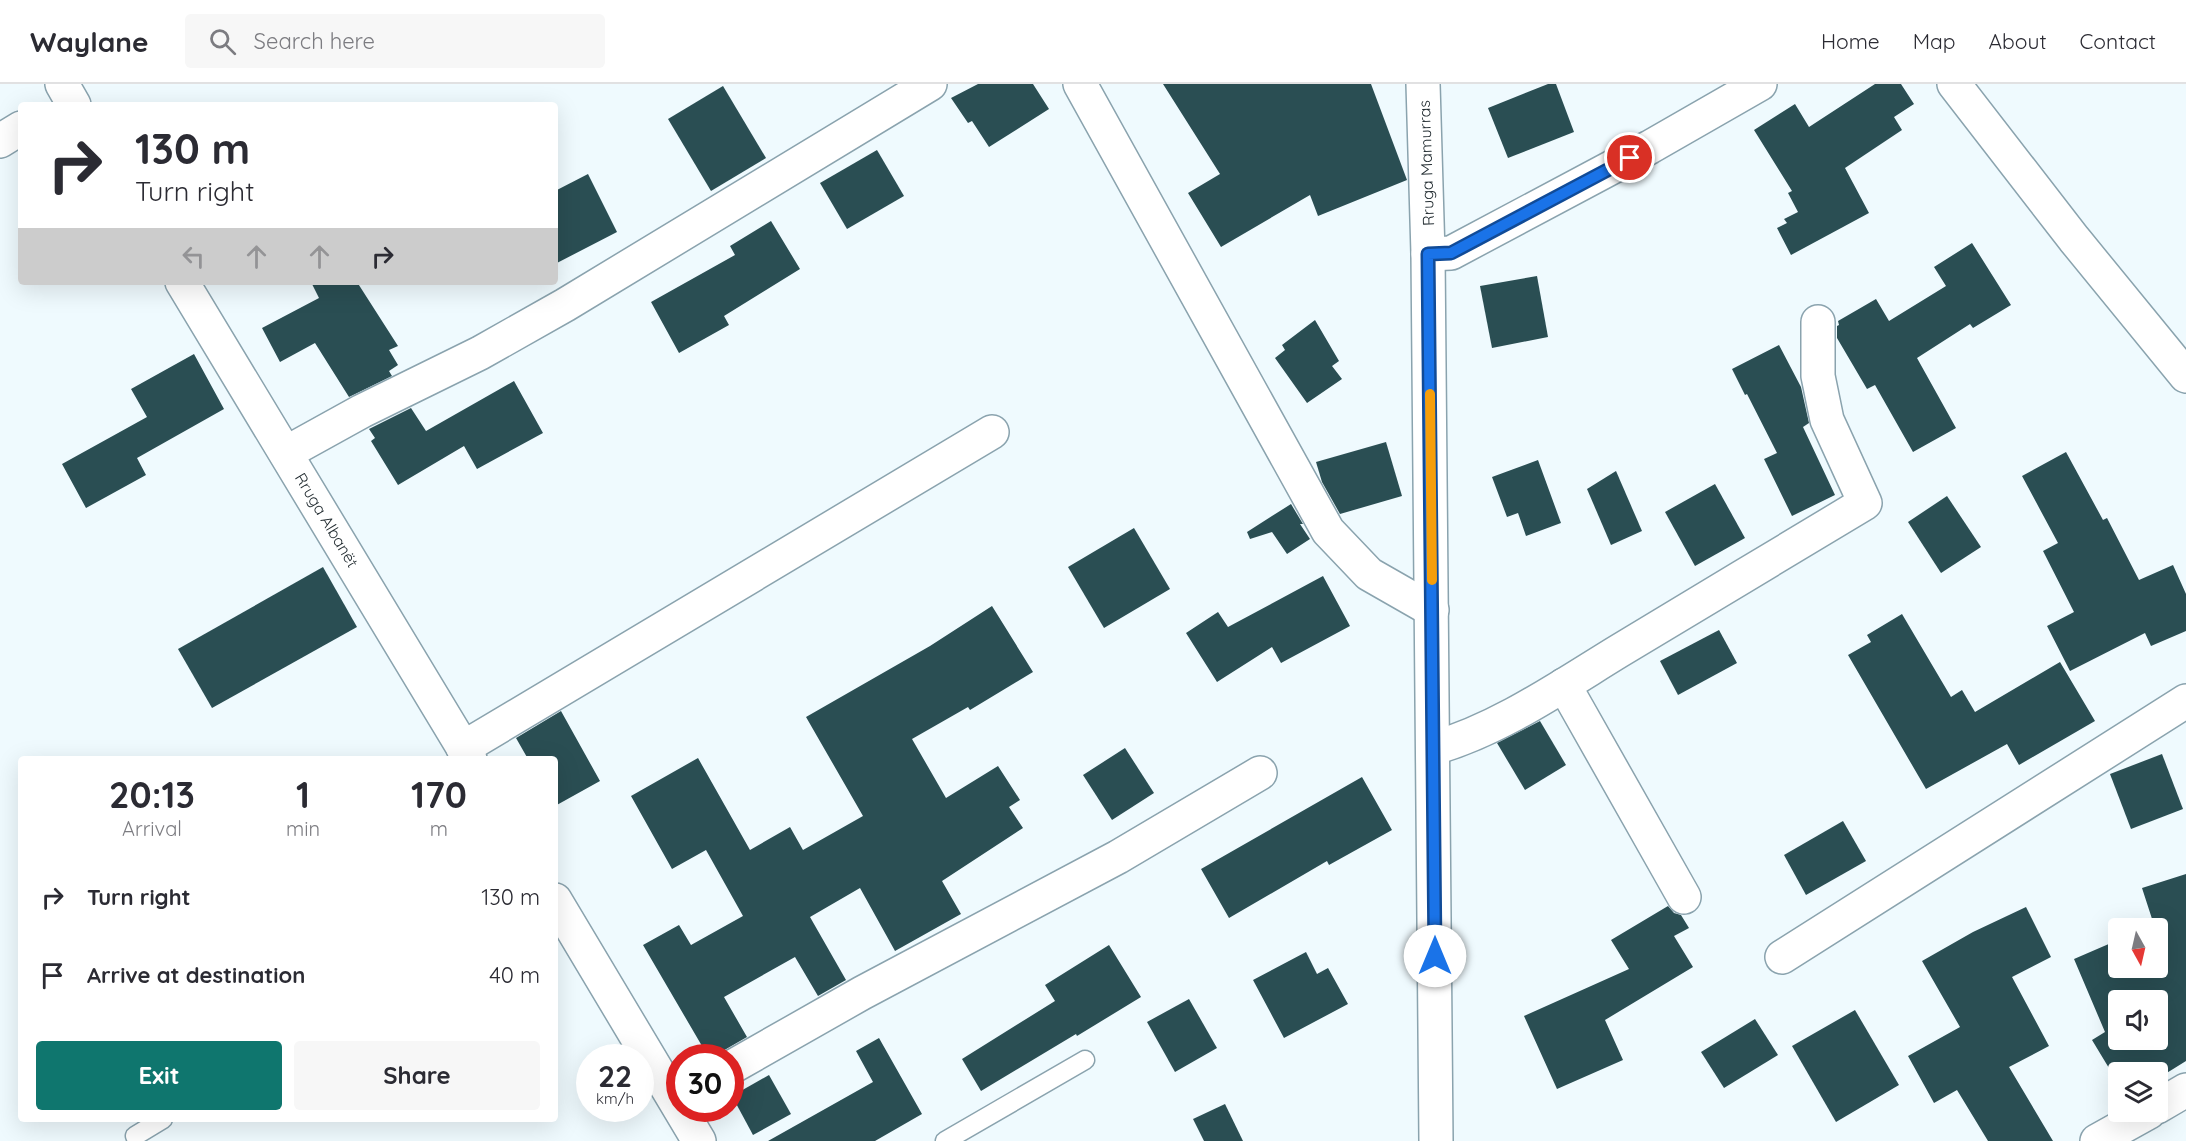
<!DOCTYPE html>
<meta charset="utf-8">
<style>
body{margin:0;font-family:Quicksand,sans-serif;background:#f7f7f7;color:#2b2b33;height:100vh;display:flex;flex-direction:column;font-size:22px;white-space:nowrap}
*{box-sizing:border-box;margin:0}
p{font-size:20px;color:#7c7c81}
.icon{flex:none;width:33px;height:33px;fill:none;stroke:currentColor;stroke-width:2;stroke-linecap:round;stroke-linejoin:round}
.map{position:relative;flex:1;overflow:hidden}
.details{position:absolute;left:18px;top:672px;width:540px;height:366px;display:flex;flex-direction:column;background:#fff;border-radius:6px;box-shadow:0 6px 24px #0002}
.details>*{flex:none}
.banner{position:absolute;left:18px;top:18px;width:540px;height:183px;border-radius:6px;box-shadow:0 6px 24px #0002;background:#fff;color:#2b2b33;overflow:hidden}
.needle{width:39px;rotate:172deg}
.tools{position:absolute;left:2108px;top:834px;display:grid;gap:12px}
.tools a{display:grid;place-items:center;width:60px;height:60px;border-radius:6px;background:#fff;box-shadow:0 6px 24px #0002;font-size:30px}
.speed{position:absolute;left:576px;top:960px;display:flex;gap:12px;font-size:30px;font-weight:700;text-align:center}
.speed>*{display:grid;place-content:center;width:78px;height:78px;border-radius:50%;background:#fff;box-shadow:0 6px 24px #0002;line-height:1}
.speed small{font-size:15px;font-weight:400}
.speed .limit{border:9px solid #d22;background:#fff;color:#111}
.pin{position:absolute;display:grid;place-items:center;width:51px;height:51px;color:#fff;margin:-26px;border:3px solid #fff;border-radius:50%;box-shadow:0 2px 6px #0007}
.me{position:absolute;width:66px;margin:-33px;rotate:0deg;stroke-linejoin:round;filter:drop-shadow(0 0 4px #0008)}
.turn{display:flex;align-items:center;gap:21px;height:126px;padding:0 18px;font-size:27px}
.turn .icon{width:78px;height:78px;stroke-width:2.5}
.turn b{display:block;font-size:42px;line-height:51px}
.lanes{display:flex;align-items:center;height:57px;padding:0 18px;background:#0003;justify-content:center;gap:30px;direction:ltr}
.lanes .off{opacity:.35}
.eta{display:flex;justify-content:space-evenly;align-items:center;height:102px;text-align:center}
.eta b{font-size:36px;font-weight:700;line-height:42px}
.button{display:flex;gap:12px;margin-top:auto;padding:12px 18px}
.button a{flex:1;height:69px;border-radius:6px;background:#0f766e;color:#fff;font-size:24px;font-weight:700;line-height:69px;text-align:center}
.button a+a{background:#f7f7f7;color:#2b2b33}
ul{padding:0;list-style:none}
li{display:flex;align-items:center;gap:18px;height:78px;padding:0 18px}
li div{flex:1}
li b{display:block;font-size:22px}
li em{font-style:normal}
header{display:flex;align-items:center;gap:36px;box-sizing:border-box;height:84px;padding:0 30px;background:#fff;border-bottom:2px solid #e1e1e2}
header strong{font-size:28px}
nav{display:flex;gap:33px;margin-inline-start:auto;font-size:21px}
.search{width:420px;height:54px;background:#f7f7f7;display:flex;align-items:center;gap:15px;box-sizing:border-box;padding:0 21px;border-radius:6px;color:#7c7c81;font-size:22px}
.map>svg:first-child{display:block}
.building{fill:#2a4e53;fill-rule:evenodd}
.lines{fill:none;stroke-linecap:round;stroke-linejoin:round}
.service-casing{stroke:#8aa3ae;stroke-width:21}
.minor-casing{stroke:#8aa3ae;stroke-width:36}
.tertiary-casing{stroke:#8aa3ae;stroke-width:36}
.service{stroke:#fff;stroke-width:18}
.minor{stroke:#fff;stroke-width:33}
.tertiary{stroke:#fff;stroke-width:33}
.route-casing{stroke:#114b97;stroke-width:15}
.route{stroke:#1a73e8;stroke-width:10}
.slow{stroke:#f59e0b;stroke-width:10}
.labels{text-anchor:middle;stroke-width:6;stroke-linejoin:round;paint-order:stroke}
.street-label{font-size:16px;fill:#1e282d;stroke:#fff}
</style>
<header>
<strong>Waylane</strong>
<div class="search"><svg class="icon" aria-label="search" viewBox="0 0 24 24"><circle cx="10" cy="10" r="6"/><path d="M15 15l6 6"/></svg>Search here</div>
<nav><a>Home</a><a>Map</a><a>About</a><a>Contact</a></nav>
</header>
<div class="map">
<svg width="2186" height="1057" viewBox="0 0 2186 1057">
<rect width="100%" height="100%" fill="#effafe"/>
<g class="building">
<path d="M978,0H1033L1049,25L989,63L972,37L968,39L951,14Z"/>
<path d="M1163,0H1371L1407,96L1318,132L1310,111L1221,163L1188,109L1220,90Z"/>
<path d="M1548,0H1556L1574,48L1508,74L1488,24Z"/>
<path d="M1875,0H1901L1914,20L1894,33L1902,46L1845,84L1869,129L1791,171L1777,144L1787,139L1784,135L1798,128L1788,109L1792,107L1754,46L1795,20L1809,43Z"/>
<path d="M723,2L766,74L711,107L668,35Z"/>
<path d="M877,66L904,112L847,145L820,99Z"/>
<path d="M588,90L617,148L555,180V107Z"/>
<path d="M771,137L800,185L724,232L729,241L679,269L651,218L735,171L730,162Z"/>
<path d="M1972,159L2011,221L1973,244L1970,240L1917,274L1956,344L1913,368L1875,301L1867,305L1837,254V242L1839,241L1838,237L1876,215L1889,237L1946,202L1934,183Z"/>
<path d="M1537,192L1548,253L1492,264L1480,202Z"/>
<path d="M311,198H357L398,262L389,266L398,281L389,287L392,292L349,313L315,259L280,278L262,244L319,214Z"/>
<path d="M1315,236L1339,277L1332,282L1342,295L1307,319L1275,274L1285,266L1282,261Z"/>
<path d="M1779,261L1801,303L1809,339L1803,343L1835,411L1792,432L1764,375L1777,369L1747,310L1745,311L1732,285Z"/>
<path d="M194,270L224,325L137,374L146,391L86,424L62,380L147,333L131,305Z"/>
<path d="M514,297L543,349L477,385L464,362L398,401L371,357L375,354L369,345L411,324L426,347Z"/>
<path d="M1386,358L1402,412L1340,430L1322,398L1316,378Z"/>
<path d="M2066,368L2103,436L2107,434L2139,496L2173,481L2186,510V547L2151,562L2145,549L2070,587L2047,542L2074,528L2043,467L2058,459L2022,392Z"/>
<path d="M1538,376L1561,439L1526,452L1518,429L1507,433L1492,393Z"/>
<path d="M1616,387L1642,447L1611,461L1587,405Z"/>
<path d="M1715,400L1745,454L1695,482L1665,428Z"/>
<path d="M1947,412L1981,463L1941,489L1908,438Z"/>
<path d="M1291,420L1303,440H1300L1310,455L1287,470L1272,448L1250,455L1247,448Z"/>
<path d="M1134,444L1170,505L1104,544L1068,483Z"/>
<path d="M323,483L357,543L212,624L178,565Z"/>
<path d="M1323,492L1350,542L1281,579L1272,563L1217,598L1186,549L1218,528L1228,543Z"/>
<path d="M992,522L1033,588L970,626L968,623L912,655L946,714L998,682L1020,716L1009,723L1023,744L942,797L961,830L895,867L860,804L810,833L846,896L818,912L795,873L724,913L747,953L721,968L715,974H709L643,861L679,841L691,861L743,832L706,766L672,785L631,712L698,674L750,766L790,743L803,766L863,732L806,633L930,562Z"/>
<path d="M1902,530L1951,613L1962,606L1975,628L2060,578L2095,637L2019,681L2007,660L1926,705L1848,571L1871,558L1867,551Z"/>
<path d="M1719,546L1737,579L1678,611L1660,577Z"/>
<path d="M561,627L600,697L555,722V675H528L516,654Z"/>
<path d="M1540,637L1566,681L1525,706L1497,659Z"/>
<path d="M1125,664L1154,709L1112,736L1083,691Z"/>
<path d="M2162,670L2183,725L2131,745L2110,690Z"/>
<path d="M1362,693L1392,746L1329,781L1327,777L1229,834L1201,785Z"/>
<path d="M1843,737L1866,777L1806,811L1784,771Z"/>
<path d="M2186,790V977L2157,995V988H2118V999L2092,956L2105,948L2074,875L2118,856V884H2157V844H2146L2154,841L2142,804ZM2118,916H2157V956H2118Z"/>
<path d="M1668,822L1674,829L1681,831L1689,844L1674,852L1693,883L1605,936L1623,976L1557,1005L1524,932L1629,885L1611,856Z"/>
<path d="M2026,823L2051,873L2012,893L2049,962L2009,983L2053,1057H1988L1957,1006L1934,1019L1908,972L1960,943L1922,877L1973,848Z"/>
<path d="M1109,861L1141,913L1077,952L1076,950L981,1007L962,975L1055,917L1045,901Z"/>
<path d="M1306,868L1317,890L1328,884L1348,920L1284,954L1253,896Z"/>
<path d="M1189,915L1217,964L1175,988L1147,938Z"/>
<path d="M1855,926L1899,1001L1836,1038L1792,962Z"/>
<path d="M1755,935L1778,971L1724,1004L1701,968Z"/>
<path d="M879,954L922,1030L875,1057H768L873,998L856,967Z"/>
<path d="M769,991L791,1030L753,1051L732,1012Z"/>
<path d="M1225,1020L1243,1057H1204L1193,1035Z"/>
</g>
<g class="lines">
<g class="service-casing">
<g id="service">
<path d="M135,1052L163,1035"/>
<path d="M945,1057L1085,976"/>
</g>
</g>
<g class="minor-casing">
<g id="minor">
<path d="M1080,0L1328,447L1369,490L1432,526"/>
<path d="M1423,0L1428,170L1436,1057"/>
<path d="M1428,170L1451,169L1650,63L1760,0"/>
<path d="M286,369L362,327L480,269L565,221L930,0"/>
<path d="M1564,601L1684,813"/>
<path d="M463,664L992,348"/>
<path d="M1434,664C1500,645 1560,603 1619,567C1701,518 1783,468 1865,419L1827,336L1818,292V238"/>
<path d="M1782,873L2186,617"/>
<path d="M730,984L862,909L1118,773L1260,689"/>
<path d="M2157,1023L2186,1006"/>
<path d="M2097,1057L2149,1028"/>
</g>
</g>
<g class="tertiary-casing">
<g id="tertiary">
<path d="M62,0L74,21"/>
<path d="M1954,0L2074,155L2186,292"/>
<path d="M0,57L21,44"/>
<path d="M182,198L470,675"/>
<path d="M555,816L699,1057"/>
</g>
</g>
<use href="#service" class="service"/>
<use href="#minor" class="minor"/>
<use href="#tertiary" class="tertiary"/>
</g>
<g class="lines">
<g class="route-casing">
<path id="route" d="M1435,872L1428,170L1451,169L1630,74"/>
</g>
<use href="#route" class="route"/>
<path class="slow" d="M1430,310L1432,496"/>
</g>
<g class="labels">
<g class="street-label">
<text transform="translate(1426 79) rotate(-92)" y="6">Rruga Mamurras</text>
<text transform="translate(327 436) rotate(59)" y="6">Rruga Albanët</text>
</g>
</g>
</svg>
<div class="tools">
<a><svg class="needle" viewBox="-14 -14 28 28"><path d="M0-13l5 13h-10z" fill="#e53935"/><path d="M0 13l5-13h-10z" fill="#7c7c81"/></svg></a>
<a><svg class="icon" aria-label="sound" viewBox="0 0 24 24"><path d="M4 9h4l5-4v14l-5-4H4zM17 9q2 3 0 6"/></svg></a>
<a><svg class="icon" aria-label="layers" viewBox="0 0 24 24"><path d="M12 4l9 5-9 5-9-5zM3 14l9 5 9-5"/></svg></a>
</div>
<div class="speed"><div>22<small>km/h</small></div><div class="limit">30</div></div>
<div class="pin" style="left:1630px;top:74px;background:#d93025"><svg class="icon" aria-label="arrive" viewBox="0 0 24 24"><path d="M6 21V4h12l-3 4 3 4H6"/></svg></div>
<svg class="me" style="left:1435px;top:872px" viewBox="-20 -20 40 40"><circle r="19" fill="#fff"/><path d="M0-13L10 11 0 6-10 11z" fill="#1a73e8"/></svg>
<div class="banner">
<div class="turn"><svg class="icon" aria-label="right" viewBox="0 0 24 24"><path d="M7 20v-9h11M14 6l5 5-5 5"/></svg><div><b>130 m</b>Turn right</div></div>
<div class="lanes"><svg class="icon off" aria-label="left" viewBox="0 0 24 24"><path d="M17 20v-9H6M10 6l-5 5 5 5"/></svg><svg class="icon off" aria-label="ahead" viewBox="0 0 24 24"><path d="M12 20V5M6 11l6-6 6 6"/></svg><svg class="icon off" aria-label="ahead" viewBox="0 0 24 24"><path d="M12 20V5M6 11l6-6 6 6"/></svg><svg class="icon" aria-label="right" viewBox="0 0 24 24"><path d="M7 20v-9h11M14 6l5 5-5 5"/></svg></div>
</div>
<section class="details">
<div class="eta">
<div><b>20:13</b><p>Arrival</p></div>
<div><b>1</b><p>min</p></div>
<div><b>170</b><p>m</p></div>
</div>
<ul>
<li><svg class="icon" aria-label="right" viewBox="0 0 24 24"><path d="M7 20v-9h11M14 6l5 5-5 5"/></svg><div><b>Turn right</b></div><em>130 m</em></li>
<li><svg class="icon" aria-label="arrive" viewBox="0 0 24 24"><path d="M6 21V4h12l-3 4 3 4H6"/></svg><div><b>Arrive at destination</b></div><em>40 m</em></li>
</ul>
<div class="button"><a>Exit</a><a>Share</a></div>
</section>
</div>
